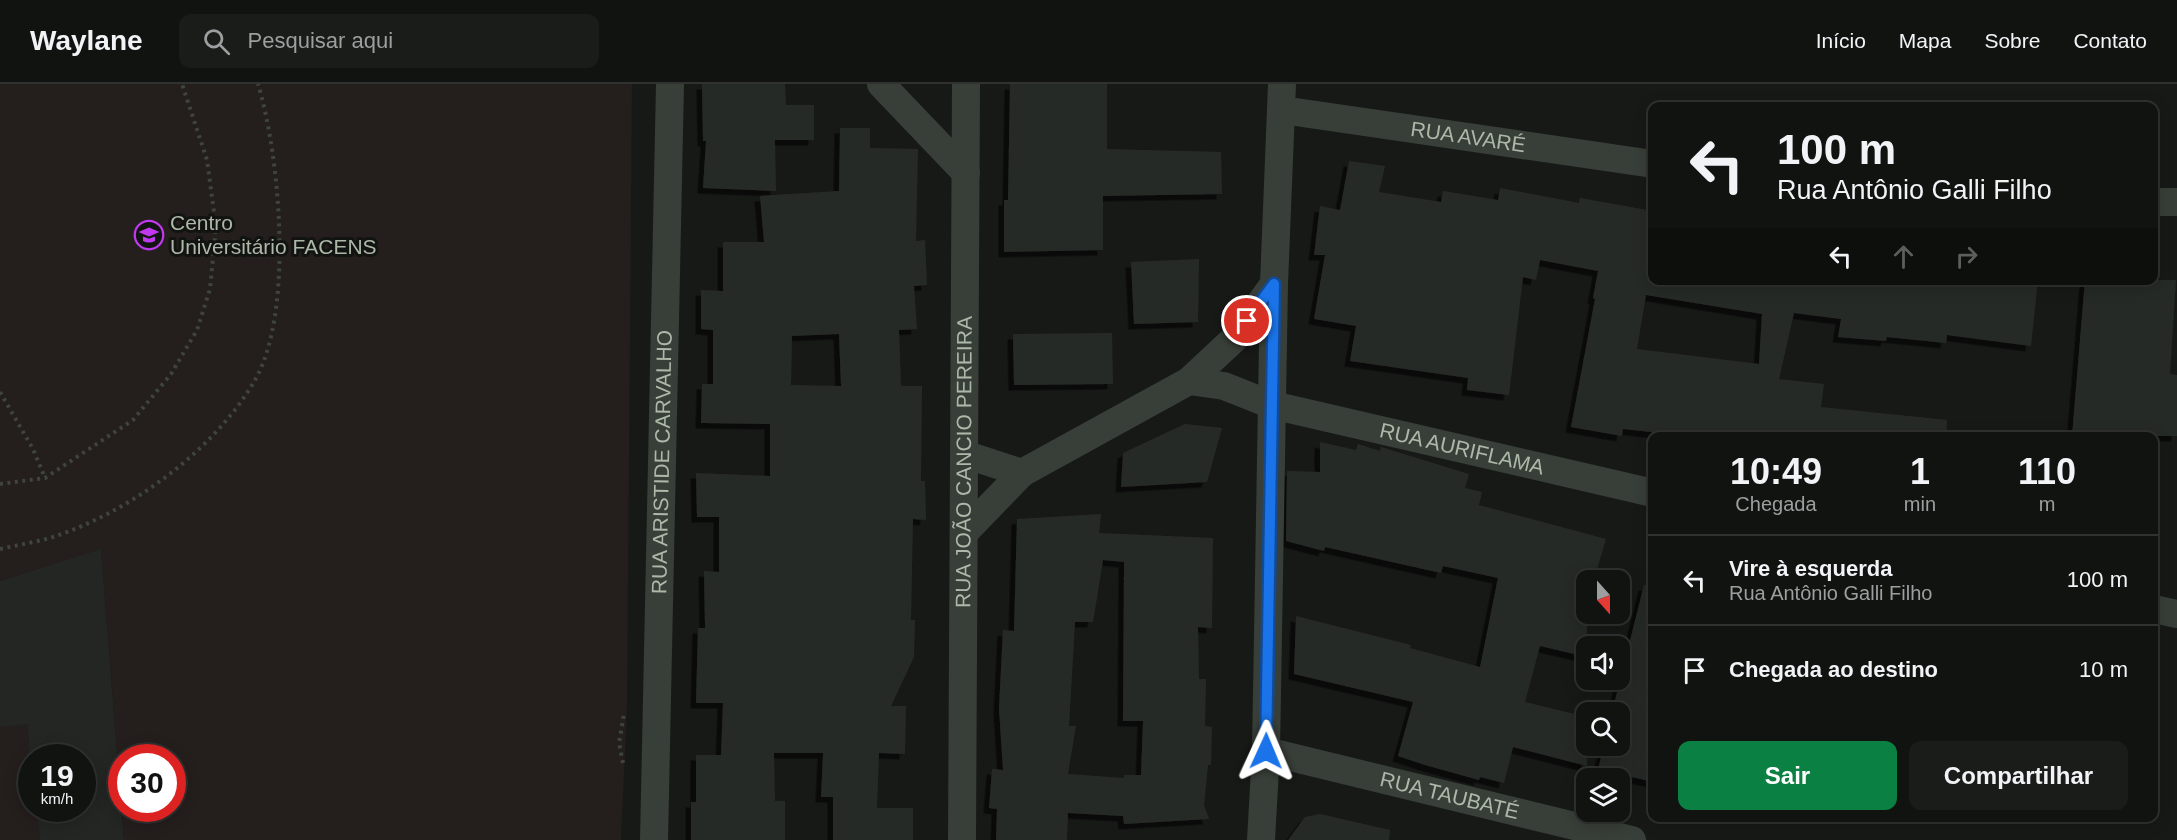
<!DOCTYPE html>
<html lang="pt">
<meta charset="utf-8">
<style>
body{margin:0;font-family:Arial,sans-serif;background:#1a1c1a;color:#f1f3f6;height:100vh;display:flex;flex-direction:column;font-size:22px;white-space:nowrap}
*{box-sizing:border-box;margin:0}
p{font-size:20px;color:#9c9e9f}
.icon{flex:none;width:33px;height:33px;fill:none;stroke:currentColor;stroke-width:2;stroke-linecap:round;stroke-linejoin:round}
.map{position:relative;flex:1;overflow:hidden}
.drawer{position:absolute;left:1648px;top:348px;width:510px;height:390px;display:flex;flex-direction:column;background:#111311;border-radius:12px;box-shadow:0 3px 15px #0003,0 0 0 2px #303231}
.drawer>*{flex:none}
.hud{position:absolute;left:1648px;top:18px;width:510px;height:183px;border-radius:12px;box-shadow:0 3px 15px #0003,0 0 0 2px #303231;background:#111311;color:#f1f3f6;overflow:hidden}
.needle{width:39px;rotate:159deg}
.tools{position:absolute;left:1576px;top:486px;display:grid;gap:12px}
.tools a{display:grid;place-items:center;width:54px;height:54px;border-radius:12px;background:#111311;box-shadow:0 3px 15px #0003,0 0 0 2px #303231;font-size:30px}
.speed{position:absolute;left:18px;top:660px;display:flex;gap:12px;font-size:30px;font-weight:700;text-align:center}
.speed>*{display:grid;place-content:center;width:78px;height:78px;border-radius:50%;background:#111311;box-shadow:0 3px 15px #0003,0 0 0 2px #303231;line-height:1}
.speed small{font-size:15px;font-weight:400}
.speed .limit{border:9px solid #d22;background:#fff;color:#111}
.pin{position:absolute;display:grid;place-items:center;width:51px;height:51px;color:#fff;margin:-26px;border:3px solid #fff;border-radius:50%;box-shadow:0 2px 6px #0007}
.me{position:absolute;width:66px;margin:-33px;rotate:1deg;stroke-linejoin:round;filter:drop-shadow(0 0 4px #0008)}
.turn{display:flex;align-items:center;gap:21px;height:126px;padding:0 30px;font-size:27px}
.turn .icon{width:78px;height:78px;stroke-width:2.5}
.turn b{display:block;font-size:42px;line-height:51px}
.lanes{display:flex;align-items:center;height:57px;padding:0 30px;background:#0003;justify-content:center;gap:30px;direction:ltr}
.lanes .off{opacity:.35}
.eta{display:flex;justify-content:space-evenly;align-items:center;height:102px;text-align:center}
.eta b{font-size:36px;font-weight:700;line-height:42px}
.cta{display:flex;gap:12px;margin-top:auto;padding:12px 30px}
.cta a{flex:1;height:69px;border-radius:12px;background:#0b8043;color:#fff;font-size:24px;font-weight:700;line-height:69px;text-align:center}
.cta a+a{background:#1a1c1a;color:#f1f3f6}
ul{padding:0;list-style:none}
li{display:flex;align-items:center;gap:18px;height:90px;padding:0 30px;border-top:2px solid #303231}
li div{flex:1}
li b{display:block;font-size:22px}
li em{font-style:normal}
header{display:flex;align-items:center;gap:36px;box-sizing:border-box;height:84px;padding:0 30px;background:#111311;border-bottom:2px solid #303231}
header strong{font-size:28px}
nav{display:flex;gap:33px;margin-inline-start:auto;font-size:21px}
.search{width:420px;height:54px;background:#1a1c1a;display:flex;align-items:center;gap:15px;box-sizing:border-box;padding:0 21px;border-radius:12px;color:#9c9e9f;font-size:22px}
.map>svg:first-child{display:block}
.built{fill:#232623;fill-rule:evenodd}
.green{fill:#241e1d;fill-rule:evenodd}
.building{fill:#272a27;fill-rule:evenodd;filter:url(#shadow)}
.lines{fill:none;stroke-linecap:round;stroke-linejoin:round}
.path{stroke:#3f453e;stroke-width:4;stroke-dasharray:3 4.5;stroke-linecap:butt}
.street{stroke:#383e38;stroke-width:28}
.route-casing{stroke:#114b97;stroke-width:15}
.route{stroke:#1a73e8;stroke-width:10}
.labels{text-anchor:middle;stroke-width:6;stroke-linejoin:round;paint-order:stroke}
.street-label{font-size:21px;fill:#adb8a9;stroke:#121412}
.poi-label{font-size:21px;fill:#adb8a9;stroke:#121412;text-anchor:start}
</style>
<header>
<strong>Waylane</strong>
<div class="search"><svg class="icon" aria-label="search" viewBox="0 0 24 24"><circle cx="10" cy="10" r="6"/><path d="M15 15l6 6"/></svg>Pesquisar aqui</div>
<nav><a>Início</a><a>Mapa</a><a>Sobre</a><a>Contato</a></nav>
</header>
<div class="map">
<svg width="2177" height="756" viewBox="0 0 2177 756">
<defs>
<filter id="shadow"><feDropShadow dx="-5.5" dy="5.5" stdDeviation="0" flood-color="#0009"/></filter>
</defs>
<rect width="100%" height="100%" fill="#171917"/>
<path class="built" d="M101,464L124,756H0V497ZM32,674H82V724H32Z"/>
<g class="green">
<path d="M0,0H632L627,622L621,756H124L101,465L0,497ZM122,674H172V724H122Z"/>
<path d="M28,640L32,724L37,725L40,756H0V643Z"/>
</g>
<g class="building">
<path d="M702,0H785L786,21H814V56H775L776,107L703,104L706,57H703Z"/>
<path d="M1010,0H1107V65L1221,68L1222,110L1103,112V166L1004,168V116H1008Z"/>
<path d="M840,44H870V64L918,65L916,157L925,156L927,201L914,202L917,245L899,246L901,302H922L921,397H925L926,436L913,435L911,536H915L914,573L891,622H906L905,670L879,669L877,724H913V756H833V713H821L823,669H774L775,717H785V756H691V718H696V671H721L723,619H696L698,544H705L704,487L719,488V433H697L696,389L770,392V340L701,339L702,300H713V246L701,245V206L723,207V158H764L760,112L839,107ZM839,250L841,302L791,301L792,252Z"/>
<path d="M1349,77L1385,82L1379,108L1441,118L1443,107L1498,116L1500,104L1579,119L1580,114L1653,127V196H2038L2031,262L1947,251L1946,259L1887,253L1886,257L1838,253L1841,235L1794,229L1779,295L1824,300L1821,323L1947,336L1946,352H1686L1623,345L1622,352L1571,343L1595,215L1593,214L1598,187L1540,176L1536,196L1523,193L1509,311L1467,306L1468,294L1350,277L1356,242L1314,235L1325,171H1314L1320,122L1340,126ZM1646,211L1762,230L1759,280L1637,265Z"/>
<path d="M1199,175L1198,238L1134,240L1131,178Z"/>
<path d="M2085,196H2176L2170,290L2177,291V352H2072Z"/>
<path d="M1112,249L1113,300L1014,301L1013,250Z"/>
<path d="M1185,340L1222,344L1207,398L1121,403L1123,369Z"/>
<path d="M1320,358L1356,366L1358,360L1380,367L1381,363L1469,390L1465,404L1482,408L1479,421L1606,455L1594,496H1587V573L1540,562L1525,618L1587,633V682L1513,663L1504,699L1480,693L1479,696L1425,681L1398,672L1413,618L1294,590L1296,532L1411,561L1410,564L1480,583L1498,494L1443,482L1441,489L1325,463L1324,467L1286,457L1287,387L1320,388Z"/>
<path d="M1101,430L1099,449L1213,454L1212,544L1198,543L1199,595H1206L1205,642L1212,643L1211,681H1208L1204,721L1209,735L1124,740L1123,732L1068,729L1067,756H996L997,725L989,724L992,685L1003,686L999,624L1003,546L1014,547L1017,435ZM1103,476L1124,478L1123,637H1143L1141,691H1124V694L1068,690L1076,642H1069L1075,538H1093Z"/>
<path d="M1644,501L1653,502V698L1598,685L1604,662H1620V628H1612Z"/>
<path d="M1320,730L1390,746L1389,756H1288L1305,733Z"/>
</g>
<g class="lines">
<g class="path">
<path d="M0,308L33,365L45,394"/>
<path d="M0,400L45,394L133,336L171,290L197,246L210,205L216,143L207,76L182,0"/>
<path d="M0,465C18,461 36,458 53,453C130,428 215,366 255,296C294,228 280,73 258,0"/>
<path d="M623,679L619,659L624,630"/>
</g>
<g class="street">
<path d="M881,0L966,89"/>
<path id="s1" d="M1282,26L1653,80"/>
<path d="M2154,118H2177"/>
<path d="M1189,297L1234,255L1274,200"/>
<path d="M964,370L1022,389"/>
<path id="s2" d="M964,449L1022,389L1189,297L1224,302L1272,321L1653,409"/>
<path d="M2154,525L2177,530"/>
<path id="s3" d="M1266,667L1632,756"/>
<path id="s4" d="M654,756L670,0"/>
<path id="s5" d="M962,756L966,0"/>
<path d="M1261,756L1266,667L1274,200L1282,0"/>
</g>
</g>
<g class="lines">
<g class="route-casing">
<path id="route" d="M1247,237L1274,200L1266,667"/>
</g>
<use href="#route" class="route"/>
</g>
<defs>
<g id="university-ring" transform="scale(1.5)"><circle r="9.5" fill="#121412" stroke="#bf39ee" stroke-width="1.5"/><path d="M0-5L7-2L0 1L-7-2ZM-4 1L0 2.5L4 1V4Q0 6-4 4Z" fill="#bf39ee"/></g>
</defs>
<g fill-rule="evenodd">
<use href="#university-ring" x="149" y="151"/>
</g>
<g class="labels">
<g class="street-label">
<text dy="7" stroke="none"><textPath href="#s1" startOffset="188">RUA AVARÉ</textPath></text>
<text dy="7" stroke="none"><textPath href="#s2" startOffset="556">RUA AURIFLAMA</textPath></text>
<text dy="7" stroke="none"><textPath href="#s4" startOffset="378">RUA ARISTIDE CARVALHO</textPath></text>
<text dy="7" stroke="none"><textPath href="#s5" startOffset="378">RUA JOÃO CANCIO PEREIRA</textPath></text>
<text dy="7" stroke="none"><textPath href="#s3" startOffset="189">RUA TAUBATÉ</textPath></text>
</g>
<g class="poi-label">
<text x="170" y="146">Centro<tspan x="170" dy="24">Universitário FACENS</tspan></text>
</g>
</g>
</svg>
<div class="tools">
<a><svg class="needle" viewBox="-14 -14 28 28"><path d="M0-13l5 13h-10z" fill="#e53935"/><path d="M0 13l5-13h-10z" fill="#9c9e9f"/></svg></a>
<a><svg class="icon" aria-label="sound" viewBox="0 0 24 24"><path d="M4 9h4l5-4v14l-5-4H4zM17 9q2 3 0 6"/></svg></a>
<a><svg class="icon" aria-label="search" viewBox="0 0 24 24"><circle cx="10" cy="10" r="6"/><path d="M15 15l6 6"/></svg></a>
<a><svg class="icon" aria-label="layers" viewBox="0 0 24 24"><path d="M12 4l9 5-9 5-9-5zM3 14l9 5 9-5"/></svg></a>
</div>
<div class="speed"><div>19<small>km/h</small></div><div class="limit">30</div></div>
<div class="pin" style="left:1247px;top:237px;background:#d93025"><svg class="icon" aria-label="arrive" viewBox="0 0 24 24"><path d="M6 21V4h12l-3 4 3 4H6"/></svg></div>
<svg class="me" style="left:1266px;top:667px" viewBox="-20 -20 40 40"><path d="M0-17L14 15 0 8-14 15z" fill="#1a73e8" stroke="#fff" stroke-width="4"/></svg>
<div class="hud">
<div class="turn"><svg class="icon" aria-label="left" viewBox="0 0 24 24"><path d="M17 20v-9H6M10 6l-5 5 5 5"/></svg><div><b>100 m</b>Rua Antônio Galli Filho</div></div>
<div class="lanes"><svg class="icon" aria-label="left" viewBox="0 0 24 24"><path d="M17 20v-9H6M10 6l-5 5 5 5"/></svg><svg class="icon off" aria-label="ahead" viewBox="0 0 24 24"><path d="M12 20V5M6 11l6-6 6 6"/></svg><svg class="icon off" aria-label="right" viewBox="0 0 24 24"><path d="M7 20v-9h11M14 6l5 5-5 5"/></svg></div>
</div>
<section class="drawer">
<div class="eta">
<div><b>10:49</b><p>Chegada</p></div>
<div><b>1</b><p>min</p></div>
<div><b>110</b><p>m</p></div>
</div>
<ul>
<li><svg class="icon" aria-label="left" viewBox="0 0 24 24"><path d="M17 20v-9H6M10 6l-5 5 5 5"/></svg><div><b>Vire à esquerda</b><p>Rua Antônio Galli Filho</p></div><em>100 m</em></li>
<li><svg class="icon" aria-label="arrive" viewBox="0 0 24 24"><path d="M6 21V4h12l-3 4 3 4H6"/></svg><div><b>Chegada ao destino</b></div><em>10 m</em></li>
</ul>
<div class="cta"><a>Sair</a><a>Compartilhar</a></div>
</section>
</div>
